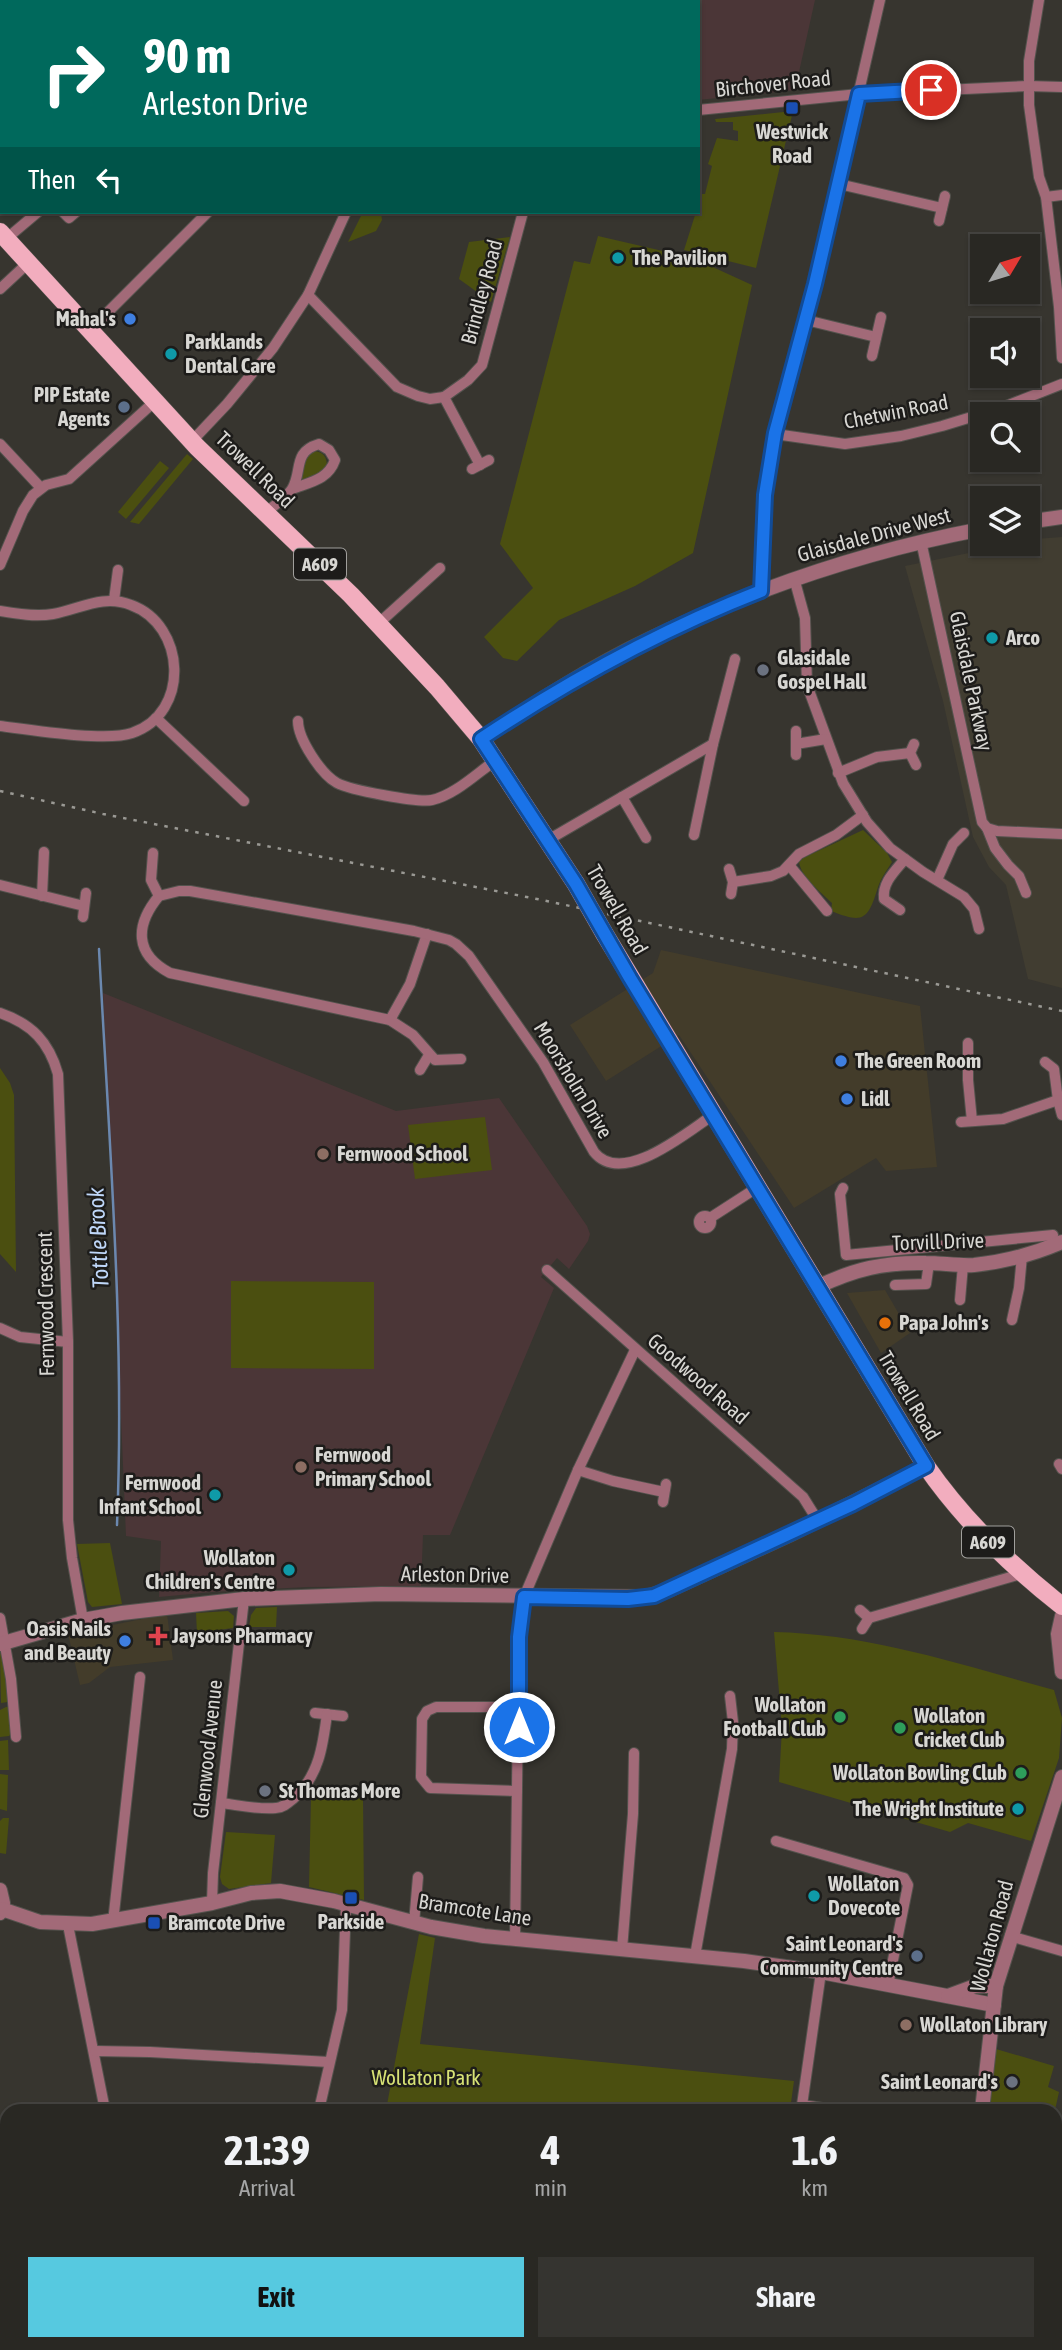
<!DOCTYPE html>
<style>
body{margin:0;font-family:"Asap Condensed",sans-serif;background:#353430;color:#f1f3f6;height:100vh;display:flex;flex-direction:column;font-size:26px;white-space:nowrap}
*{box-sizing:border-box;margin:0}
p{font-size:23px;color:#a5a6a6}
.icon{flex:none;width:38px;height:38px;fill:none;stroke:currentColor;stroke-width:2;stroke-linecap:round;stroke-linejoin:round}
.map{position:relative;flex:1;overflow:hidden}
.side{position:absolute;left:0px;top:2104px;width:1062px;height:247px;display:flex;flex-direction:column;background:#292823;border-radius:21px 21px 0 0;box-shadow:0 2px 5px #0004,0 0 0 2px #454441}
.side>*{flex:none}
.banner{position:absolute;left:0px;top:0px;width:700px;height:214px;box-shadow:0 2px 5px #0004,0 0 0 2px #454441;background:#00695c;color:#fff;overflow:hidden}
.needle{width:46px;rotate:52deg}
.tools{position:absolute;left:970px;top:234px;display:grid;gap:14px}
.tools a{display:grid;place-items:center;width:70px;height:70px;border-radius:0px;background:#292823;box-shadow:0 2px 5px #0004,0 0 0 2px #454441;font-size:35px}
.pin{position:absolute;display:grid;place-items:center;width:60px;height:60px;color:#fff;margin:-30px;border:4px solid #fff;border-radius:50%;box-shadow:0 2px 7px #0007}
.me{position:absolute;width:77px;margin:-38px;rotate:0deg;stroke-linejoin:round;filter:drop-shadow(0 0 5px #0008)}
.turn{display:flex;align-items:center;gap:24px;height:147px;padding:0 28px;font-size:32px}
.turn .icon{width:91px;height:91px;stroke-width:2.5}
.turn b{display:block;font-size:49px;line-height:60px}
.then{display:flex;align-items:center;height:66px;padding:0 28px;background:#0003;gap:14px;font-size:26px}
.eta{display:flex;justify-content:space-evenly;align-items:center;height:119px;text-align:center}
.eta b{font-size:42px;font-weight:700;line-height:49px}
.cta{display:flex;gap:14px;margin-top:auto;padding:14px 28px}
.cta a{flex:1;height:80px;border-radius:0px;background:#56c9e0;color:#111;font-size:28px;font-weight:700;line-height:80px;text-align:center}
.cta a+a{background:#353430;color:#f1f3f6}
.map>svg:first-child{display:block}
.commercial{fill:#433c2a}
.built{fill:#413d31}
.education{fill:#4b3637}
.green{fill:#4b4f10}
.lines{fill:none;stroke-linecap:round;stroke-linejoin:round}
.stream{stroke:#6b88af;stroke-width:2.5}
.minor-casing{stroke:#54524d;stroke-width:12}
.tertiary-casing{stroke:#54524d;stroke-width:16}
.primary-casing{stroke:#54524d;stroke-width:19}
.minor{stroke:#a26a78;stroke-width:10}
.tertiary{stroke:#a26a78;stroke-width:14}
.primary{stroke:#f2adbe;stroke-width:18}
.rail{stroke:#9a9994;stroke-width:2.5;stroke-dasharray:3.5 7;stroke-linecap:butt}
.primary-bridge-casing{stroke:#54524d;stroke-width:19;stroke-linecap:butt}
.primary-bridge{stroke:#f2adbe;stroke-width:18}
.route-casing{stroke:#114b97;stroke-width:18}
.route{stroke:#1a73e8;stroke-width:12}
.transit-dot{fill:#1a4fb4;stroke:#1d1c1a;stroke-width:2.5}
.culture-dot{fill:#0f9aa8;stroke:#1d1c1a;stroke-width:2.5}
.shop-dot{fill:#3f7fe0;stroke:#1d1c1a;stroke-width:2.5}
.service-dot{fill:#5c6f8a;stroke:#1d1c1a;stroke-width:2.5}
.worship-dot{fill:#6b7280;stroke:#1d1c1a;stroke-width:2.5}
.education-dot{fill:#8d6e63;stroke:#1d1c1a;stroke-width:2.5}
.food-dot{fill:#e8710a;stroke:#1d1c1a;stroke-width:2.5}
.health-dot{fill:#e0444e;stroke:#1d1c1a;stroke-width:2.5}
.leisure-dot{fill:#2e9e5b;stroke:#1d1c1a;stroke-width:2.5}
.labels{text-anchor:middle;stroke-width:5;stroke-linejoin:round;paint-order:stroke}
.shield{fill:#1d1c1a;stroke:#a09f9c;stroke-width:2}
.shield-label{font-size:19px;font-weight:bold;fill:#d8d7d3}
.street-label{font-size:21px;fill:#d8d7d3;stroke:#1d1c1a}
.poi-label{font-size:21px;font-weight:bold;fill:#d8d7d3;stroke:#1d1c1a;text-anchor:start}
.park-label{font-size:21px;fill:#d7e275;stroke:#1d1c1a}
.water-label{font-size:23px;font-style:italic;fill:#bfd7f9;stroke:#1d1c1a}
</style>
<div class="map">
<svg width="1062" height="2350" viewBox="0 0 1062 2350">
<rect width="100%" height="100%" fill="#37352f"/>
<g class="commercial">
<path d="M661,950L920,1006L937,1167L886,1171L876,1158L794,1208L679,1035L606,1081L570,1025L653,973Z"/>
<path d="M885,1290L910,1333L881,1353L847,1293Z"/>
<path d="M167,1614L173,1660L110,1667L89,1683L80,1685L68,1634Z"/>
</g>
<path class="built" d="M1062,537V988L1028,979L1006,885L989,867L973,837L943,701L905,566L1013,544H1027V541L1035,539Z"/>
<g class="education">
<path d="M523,0H815L795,90L698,100V2H522Z"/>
<path d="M103,993L396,1111L499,1098L587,1226L590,1234L588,1241L569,1269L557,1258L541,1277L554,1288L450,1535H423L421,1586L307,1587L213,1592L159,1597L161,1541L126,1536Z"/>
</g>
<g class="green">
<path d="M793,111L756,268L684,250L696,212H698L702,194H705L712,166L708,164L717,138L738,141V131L733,130V122H716L715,119Z"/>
<path d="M363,212H381L382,220L376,231L348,242Z"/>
<path d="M598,236L693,258L752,285L693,553L635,586L559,620L517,661L503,658L484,637L533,588L500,544L574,261L590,264Z"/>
<path d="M510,237L491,302L459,279L469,242Z"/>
<path d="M315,451C324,453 326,456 327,465L322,471L301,482L297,478L309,453Z"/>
<path d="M187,454L193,459L139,524L130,522Z"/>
<path d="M160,461L169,468L126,519L118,512Z"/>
<path d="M863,830L887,853L892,862C887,870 881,878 878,887C868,920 864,924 831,911L832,903C821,892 801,877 799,862L803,858Z"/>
<path d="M0,1068L10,1083L14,1095L16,1272L0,1254Z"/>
<path d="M485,1117L492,1170L415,1179L408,1125Z"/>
<path d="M231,1281L374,1282V1369L231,1368Z"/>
<path d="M110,1543L122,1604L92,1607L88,1602L77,1544Z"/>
<path d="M277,1607L276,1627H249L251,1615L256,1608Z"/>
<path d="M228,1611L234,1616L233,1628L197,1633L196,1613Z"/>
<path d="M774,1632C870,1634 962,1665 1054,1690L1062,1718L1059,1758L1031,1841L968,1823L950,1832L779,1782L782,1728Z"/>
<path d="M0,1653L4,1659L8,1702L1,1703Z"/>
<path d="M6,1707H9L11,1733L9,1736L0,1737V1710Z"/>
<path d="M8,1740L9,1770H0V1741Z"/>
<path d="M0,1774L8,1775L7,1811L0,1809Z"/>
<path d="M311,1797H363L364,1900L309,1887Z"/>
<path d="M3,1818H9L6,1854L0,1853V1821Z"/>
<path d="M226,1832L275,1835L271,1883L229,1889L222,1884L220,1877Z"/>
<path d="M419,1934L435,1938L420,2044L794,2081L790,2110H386Z"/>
<path d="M996,2049L1054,2066L1048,2087L1059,2092L1055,2110H1005L988,2106Z"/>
<path d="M282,2343H959L1003,2350H274Z"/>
</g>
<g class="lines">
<path class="stream" d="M99,949C109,1141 125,1333 117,1525"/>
<g class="minor-casing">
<g id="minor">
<path d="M164,0L166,2"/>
<path d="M318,0L323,2"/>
<path d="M1039,0L1029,61V105L1039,177L1046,197L1059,307L1062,358"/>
<path d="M350,2L351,0"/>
<path d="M454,2L455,0"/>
<path d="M0,52L2,50"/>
<path d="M698,110L859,94L1028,86L1062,87"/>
<path d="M839,184L942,208"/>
<path d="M1046,197L1062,195"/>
<path d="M63,212L69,218L76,212"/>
<path d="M939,221L945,196"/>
<path d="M6,239L38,212"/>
<path d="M0,289L28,263"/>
<path d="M308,295L397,387L418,396L430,399L444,397L468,380L482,365L523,212"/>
<path d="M806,320L876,337"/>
<path d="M89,331L208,212"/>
<path d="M872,356L881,317"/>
<path d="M444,397L480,465"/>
<path d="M775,434L845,444L901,436L942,426L1001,408L1062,384"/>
<path d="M192,441L227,404L273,348L308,295L346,212"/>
<path d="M0,444L41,488"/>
<path d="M472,469L489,460"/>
<path d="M267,512C274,505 286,498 292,489C303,471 292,452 319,444L329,450L335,460C328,480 310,482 292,489"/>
<path d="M921,541L982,822L987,828L997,831L1062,834"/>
<path d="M0,565L23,511L33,495L46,485L69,479L154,402"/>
<path d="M794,578L805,618L807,685L843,783L867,822L890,848L923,872L964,897L974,909L979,929"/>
<path d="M760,591L765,495L775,434L815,283L880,0"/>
<path d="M114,600L118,570"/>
<path d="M0,611C17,614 36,617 53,614C80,609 103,594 131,605C186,625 191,713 132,733C106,742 31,730 0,726"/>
<path d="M379,623L440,568"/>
<path d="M156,718L244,801"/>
<path d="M298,721C298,739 321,774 337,783C350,790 418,803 432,800C455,795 477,773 496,760"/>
<path d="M796,744L826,739"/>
<path d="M914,744L910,753L916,765"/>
<path d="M796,755V731"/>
<path d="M838,773L877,757L910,753"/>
<path d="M622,797L646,838"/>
<path d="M987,828L995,848L1008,865L1019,876L1026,893"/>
<path d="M694,835L713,744L735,659"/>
<path d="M548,840L713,744"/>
<path d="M153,853L151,880L159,896"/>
<path d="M789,865L827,911"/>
<path d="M729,869L733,882L731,894"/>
<path d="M937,880L953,844L964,833"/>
<path d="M733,882L771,876L783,871L799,854L836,835L863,815"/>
<path d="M0,885L84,906"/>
<path d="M42,896L44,852"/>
<path d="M900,910L884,899C882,883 894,872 905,859"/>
<path d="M83,917L86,893"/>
<path d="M0,1013C32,1024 49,1042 58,1074L68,1342V1520L72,1558L83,1620"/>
<path d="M390,1020L410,984L427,934"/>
<path d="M968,1043V1080L972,1121"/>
<path d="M461,1059L435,1060L413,1035L390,1020L170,973C134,954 135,925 159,896L179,891H190L414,931L449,940L456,944L469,956L543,1062L594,1152C622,1187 686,1133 713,1115"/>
<path d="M1045,1062L1054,1069L1058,1100"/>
<path d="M420,1070L429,1055"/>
<path d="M961,1122L1003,1119L1058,1100L1062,1115"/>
<path d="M843,1188L840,1194L846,1255L1053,1235"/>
<circle cx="705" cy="1222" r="6"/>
<path d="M710,1218L758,1187"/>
<path d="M547,1270L803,1497L818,1521"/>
<path d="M895,1285L926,1284L929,1263"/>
<path d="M960,1300L963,1265"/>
<path d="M1012,1320L1019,1288L1022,1256"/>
<path d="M0,1328L20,1337L68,1342"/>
<path d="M1059,1464L1062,1469"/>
<path d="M578,1470L613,1481L664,1492"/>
<path d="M663,1502L666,1484"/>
<path d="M860,1610L869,1618L862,1629"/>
<path d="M0,1618L11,1679L16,1737"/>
<path d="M869,1618L1021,1574"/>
<path d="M315,1713L343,1716"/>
<path d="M517,1791L430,1788L421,1777L422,1719L427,1711L436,1707H519"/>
<path d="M221,1803C238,1805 259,1810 276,1808C283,1808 289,1802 294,1798C319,1776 323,1745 327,1714"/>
<path d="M776,1841L904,1878L908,1885L888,1985"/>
<path d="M212,1903L213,1873L244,1599"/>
<path d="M113,1922L140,1677"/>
<path d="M414,1923L418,1877"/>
<path d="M68,1925L105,2110"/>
<path d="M1010,1936L1062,1951"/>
<path d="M515,1940L519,1637L524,1597L578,1470L635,1350"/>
<path d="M622,1949L633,1814L634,1753"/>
<path d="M695,1956L732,1749L733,1722L730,1696"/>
<path d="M821,1972L802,2105L829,2109"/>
<path d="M95,2051L150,2052L329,2062"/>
<path d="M319,2110L342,2010L346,1904"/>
<path d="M0,2162L7,2142"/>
<path d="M1055,2280L1062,2283"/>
<path d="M91,2350L92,2343"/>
<path d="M164,2350L171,2343"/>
</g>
</g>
<g class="tertiary-casing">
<g id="tertiary">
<path d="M1027,522L1062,517"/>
<path d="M481,739C535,703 591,667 650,639C756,588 866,551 982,529"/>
<path d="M817,1287C855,1269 884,1262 926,1263C942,1263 958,1266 974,1265C1004,1262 1034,1254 1062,1242"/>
<path d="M1062,1616L1058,1634L1062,1672"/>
<path d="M0,1644L83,1620L122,1613L244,1599L381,1594L646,1597L669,1590L789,1535L926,1466"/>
<path d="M0,1890L3,1903L0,1913"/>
<path d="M2,1909L40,1922L92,1924L212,1903L251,1893L280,1891L334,1901L431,1927L484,1936L744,1961L821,1972L994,2005"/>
<path d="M948,1996L975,1986H996"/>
<path d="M982,2110L996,1986L1062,1777"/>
<path d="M1043,2343L1062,2349"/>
</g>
</g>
<g class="primary-casing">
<g id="primary">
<path d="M0,232L197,447L351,595L437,687L481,739L576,884"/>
<path d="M604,933L926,1466C964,1521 1010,1565 1062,1606"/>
</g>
</g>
<use href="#minor" class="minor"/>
<use href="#tertiary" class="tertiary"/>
<use href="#primary" class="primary"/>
<path class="rail" d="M0,791L103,814L542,900L1062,1011"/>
<g class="primary-bridge-casing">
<path id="primary-bridge" d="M576,884L604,933"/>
</g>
<use href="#primary-bridge" class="primary-bridge"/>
</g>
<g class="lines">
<g class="route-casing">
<path id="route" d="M519,1727V1637L524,1597L628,1599L654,1596L853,1504L926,1466L630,978L576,884L481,739C570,680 661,630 761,591L765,495L775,433L815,284L859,94L931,90"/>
</g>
<use href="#route" class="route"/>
</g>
<g class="transit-dot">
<rect x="785" y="101" width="14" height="14" rx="3.5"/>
<rect x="344" y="1891" width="14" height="14" rx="3.5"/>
<rect x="147" y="1916" width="14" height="14" rx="3.5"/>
</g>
<g class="culture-dot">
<circle cx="618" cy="258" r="7"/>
<circle cx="171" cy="354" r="7"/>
<circle cx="992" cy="638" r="7"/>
<circle cx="215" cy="1495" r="7"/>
<circle cx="289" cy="1570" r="7"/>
<circle cx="1018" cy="1809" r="7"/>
<circle cx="814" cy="1896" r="7"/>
</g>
<g class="shop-dot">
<circle cx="130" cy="319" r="7"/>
<circle cx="841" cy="1061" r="7"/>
<circle cx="847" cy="1099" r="7"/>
<circle cx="125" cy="1641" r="7"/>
</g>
<g class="service-dot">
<circle cx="124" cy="407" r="7"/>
<circle cx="917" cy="1956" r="7"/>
</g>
<g class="worship-dot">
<circle cx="763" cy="670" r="7"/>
<circle cx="265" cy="1791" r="7"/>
<circle cx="1012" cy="2082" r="7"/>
</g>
<g class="education-dot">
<circle cx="323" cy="1154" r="7"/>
<circle cx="301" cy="1467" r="7"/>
<circle cx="906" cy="2025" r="7"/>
</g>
<circle class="food-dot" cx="885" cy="1323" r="7"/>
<path class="health-dot" d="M154.5 1625.5h7v7h7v7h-7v7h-7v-7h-7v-7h7z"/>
<g class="leisure-dot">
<circle cx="840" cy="1717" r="7"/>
<circle cx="900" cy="1728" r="7"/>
<circle cx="1021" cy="1773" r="7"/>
</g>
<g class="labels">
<g class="shield">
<rect x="294" y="548.5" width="52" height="31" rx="5"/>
<rect x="962" y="1526.5" width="52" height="31" rx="5"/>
</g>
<g class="shield-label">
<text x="320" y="571">A609</text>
<text x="988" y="1549">A609</text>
</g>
<g class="street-label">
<text transform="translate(773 84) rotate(-6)" y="7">Birchover Road</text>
<text transform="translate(482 292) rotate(-75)" y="7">Brindley Road</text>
<text transform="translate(896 412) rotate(-11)" y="7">Chetwin Road</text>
<text transform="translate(255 470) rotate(44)" y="7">Trowell Road</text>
<text transform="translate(874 535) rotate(-15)" y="7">Glaisdale Drive West</text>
<text transform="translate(971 681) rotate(78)" y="7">Glaisdale Parkway</text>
<text transform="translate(617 910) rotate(60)" y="7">Trowell Road</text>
<text transform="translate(573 1080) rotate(59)" y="7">Moorsholm Drive</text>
<text transform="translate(938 1242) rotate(-2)" y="7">Torvill Drive</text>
<text transform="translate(46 1304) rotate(-91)" y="7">Fernwood Crescent</text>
<text transform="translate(698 1379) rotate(41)" y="7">Goodwood Road</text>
<text transform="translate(909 1396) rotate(59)" y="7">Trowell Road</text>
<text transform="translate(455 1575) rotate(1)" y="7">Arleston Drive</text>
<text transform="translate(208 1749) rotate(-84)" y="7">Glenwood Avenue</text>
<text transform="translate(475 1910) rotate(9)" y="7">Bramcote Lane</text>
<text transform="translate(992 1936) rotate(-75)" y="7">Wollaton Road</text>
</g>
<g class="poi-label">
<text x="792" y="139" text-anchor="middle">Westwick<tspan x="792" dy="24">Road</tspan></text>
<text x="632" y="265">The Pavilion</text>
<text x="116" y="326" text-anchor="end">Mahal's</text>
<text x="185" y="349">Parklands<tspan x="185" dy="24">Dental Care</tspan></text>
<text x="110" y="402" text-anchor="end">PIP Estate<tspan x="110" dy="24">Agents</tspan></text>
<text x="1006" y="645">Arco</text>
<text x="777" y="665">Glasidale<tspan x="777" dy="24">Gospel Hall</tspan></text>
<text x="855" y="1068">The Green Room</text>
<text x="861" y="1106">Lidl</text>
<text x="337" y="1161">Fernwood School</text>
<text x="899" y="1330">Papa John's</text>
<text x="315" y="1462">Fernwood<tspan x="315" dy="24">Primary School</tspan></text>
<text x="201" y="1490" text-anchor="end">Fernwood<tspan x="201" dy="24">Infant School</tspan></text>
<text x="275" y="1565" text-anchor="end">Wollaton<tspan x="275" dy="24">Children's Centre</tspan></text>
<text x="111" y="1636" text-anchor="end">Oasis Nails<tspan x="111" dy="24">and Beauty</tspan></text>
<text x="172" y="1643">Jaysons Pharmacy</text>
<text x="826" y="1712" text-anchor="end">Wollaton<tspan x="826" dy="24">Football Club</tspan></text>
<text x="914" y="1723">Wollaton<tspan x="914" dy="24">Cricket Club</tspan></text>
<text x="1007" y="1780" text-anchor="end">Wollaton Bowling Club</text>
<text x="279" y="1798">St Thomas More</text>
<text x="1004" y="1816" text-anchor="end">The Wright Institute</text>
<text x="828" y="1891">Wollaton<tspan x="828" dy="24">Dovecote</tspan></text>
<text x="351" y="1929" text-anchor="middle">Parkside</text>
<text x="168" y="1930">Bramcote Drive</text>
<text x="903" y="1951" text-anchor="end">Saint Leonard's<tspan x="903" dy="24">Community Centre</tspan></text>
<text x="920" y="2032">Wollaton Library</text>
<text x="998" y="2089" text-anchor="end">Saint Leonard's</text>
</g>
<g class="park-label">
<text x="426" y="2085">Wollaton Park</text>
</g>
<g class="water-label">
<text transform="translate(98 1238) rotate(-93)" y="8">Tottle Brook</text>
</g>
</g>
</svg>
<div class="tools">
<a><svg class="needle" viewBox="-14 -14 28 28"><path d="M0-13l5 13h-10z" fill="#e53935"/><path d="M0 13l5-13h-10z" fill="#a5a6a6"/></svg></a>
<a><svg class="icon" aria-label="sound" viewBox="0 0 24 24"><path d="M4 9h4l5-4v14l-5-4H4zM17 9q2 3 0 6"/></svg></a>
<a><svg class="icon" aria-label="search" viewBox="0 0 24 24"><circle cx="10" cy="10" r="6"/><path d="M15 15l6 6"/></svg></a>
<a><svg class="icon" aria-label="layers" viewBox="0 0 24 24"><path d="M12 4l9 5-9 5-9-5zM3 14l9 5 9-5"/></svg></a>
</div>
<div class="pin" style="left:931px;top:90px;background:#d93025"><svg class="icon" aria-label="arrive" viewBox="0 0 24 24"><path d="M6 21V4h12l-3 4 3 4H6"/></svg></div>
<svg class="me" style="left:519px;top:1727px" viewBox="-20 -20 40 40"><circle r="17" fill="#1a73e8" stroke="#fff" stroke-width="3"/><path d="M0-11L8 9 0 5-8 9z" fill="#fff"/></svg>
<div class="banner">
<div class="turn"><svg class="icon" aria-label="right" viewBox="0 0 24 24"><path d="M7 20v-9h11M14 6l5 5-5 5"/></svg><div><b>90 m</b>Arleston Drive</div></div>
<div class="then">Then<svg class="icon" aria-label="left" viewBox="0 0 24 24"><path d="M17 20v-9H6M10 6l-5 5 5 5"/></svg></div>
</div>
<section class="side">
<div class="eta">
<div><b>21:39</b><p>Arrival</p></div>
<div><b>4</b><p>min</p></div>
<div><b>1.6</b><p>km</p></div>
</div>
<div class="cta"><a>Exit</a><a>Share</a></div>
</section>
</div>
